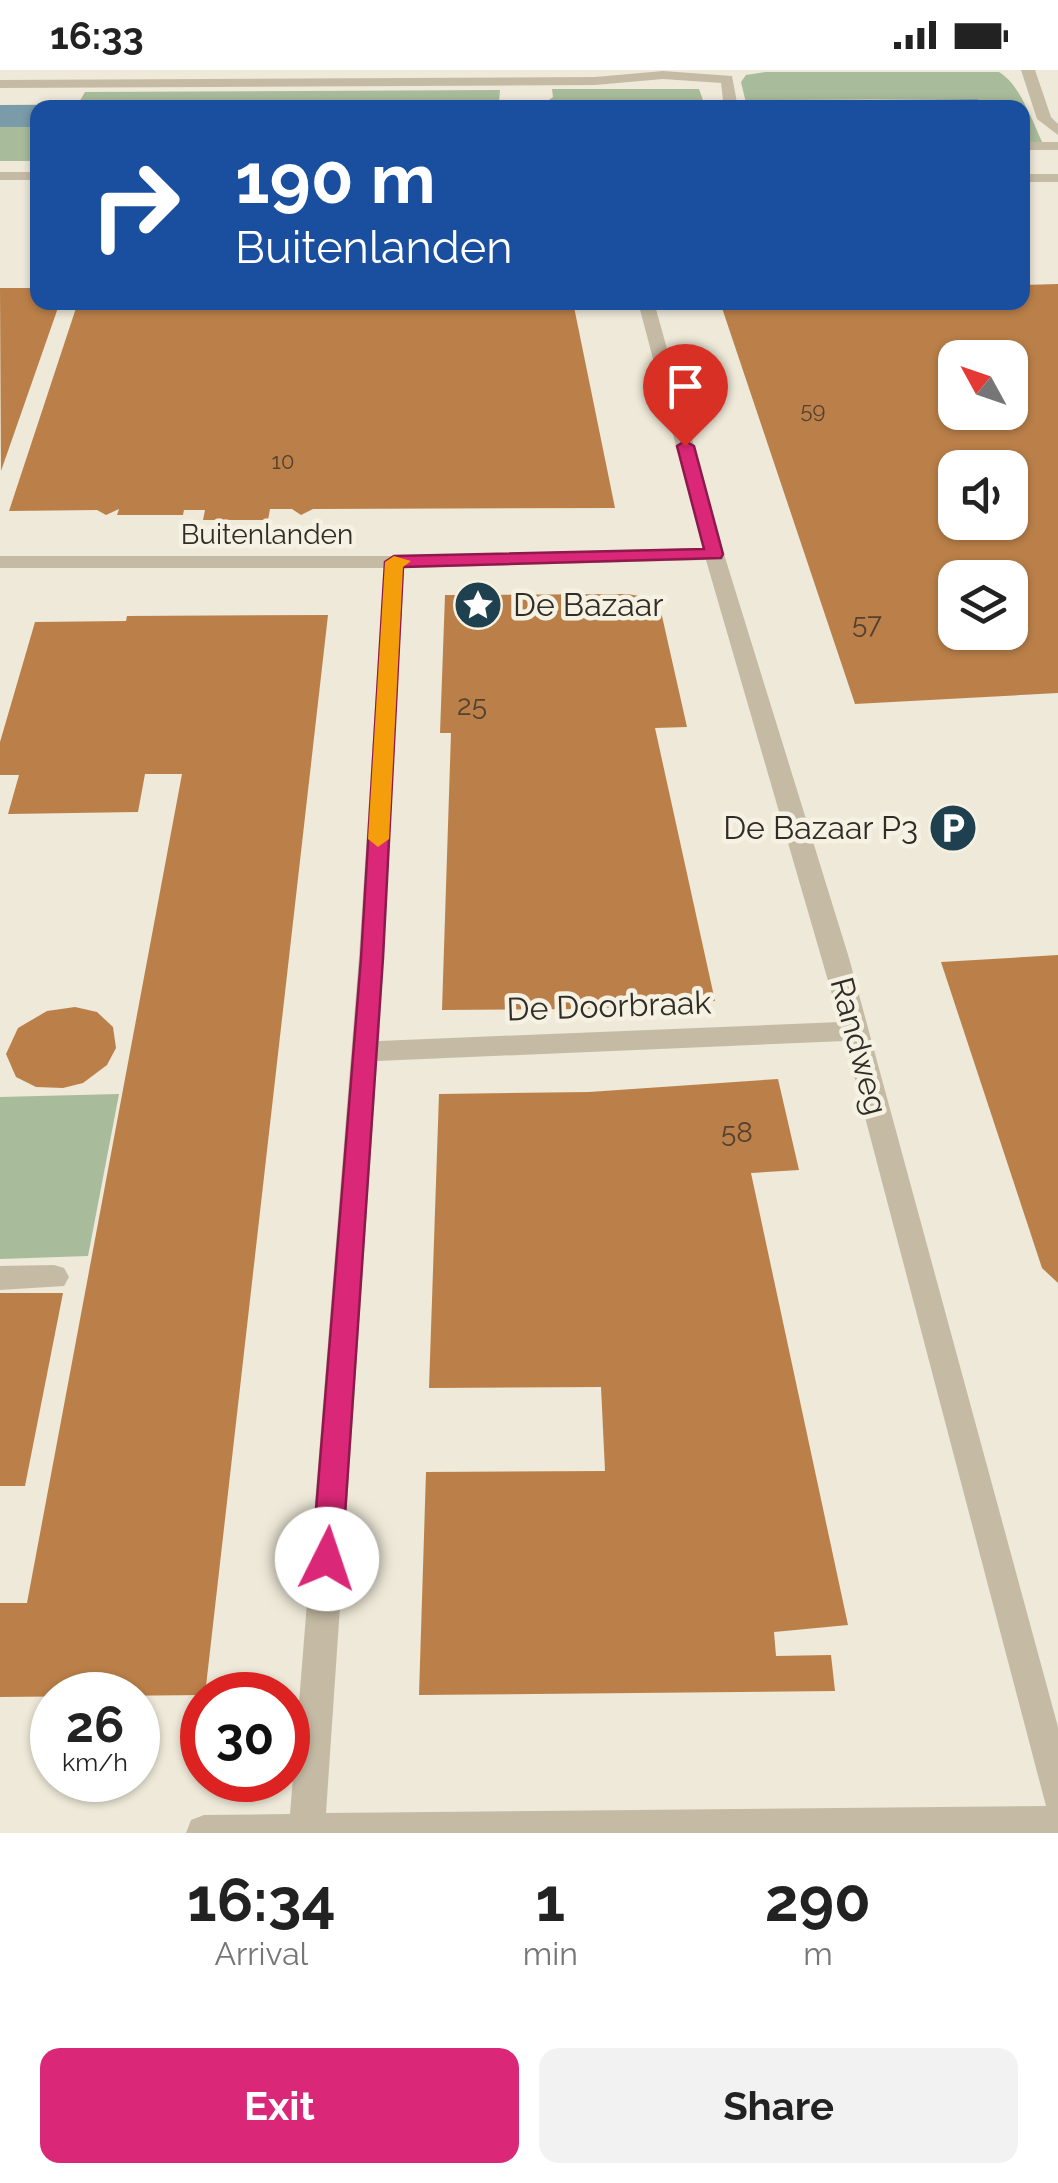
<!DOCTYPE html>
<style>
body{margin:0;font-family:Raleway,sans-serif;background:#f2f2f2;color:#222;height:100vh;display:flex;flex-direction:column;font-size:38px;white-space:nowrap}
*{box-sizing:border-box;margin:0}
p{font-size:32px;color:#767676}
.icon{flex:none;width:55px;height:55px;fill:none;stroke:currentColor;stroke-width:2;stroke-linecap:round;stroke-linejoin:round}
.map{position:relative;height:1763px;overflow:hidden}
.details{display:flex;flex-direction:column;background:#fff;flex:1}
.details>*{flex:none}
.top-card{position:absolute;left:30px;top:30px;width:1000px;height:210px;border-radius:20px;box-shadow:0 2px 8px #0004;background:#1a4fa0;color:#fff;overflow:hidden}
.needle{width:65px;rotate:310deg}
.buttons{position:absolute;left:938px;top:270px;display:grid;gap:20px}
.buttons a{display:grid;place-items:center;width:90px;height:90px;border-radius:20px;background:#fff;box-shadow:0 2px 8px #0004;font-size:50px}
.speed{position:absolute;left:30px;top:1602px;display:flex;gap:20px;font-size:50px;font-weight:700;text-align:center}
.speed>*{display:grid;place-content:center;width:130px;height:130px;border-radius:50%;background:#fff;box-shadow:0 2px 8px #0004;line-height:1}
.speed small{font-size:25px;font-weight:400}
.speed .limit{border:15px solid #d22;background:#fff;color:#111}
.pin{position:absolute;display:grid;place-items:center;width:85px;height:85px;color:#fff;margin:-102px -42px;border-radius:50% 50% 50% 0;rotate:-45deg;box-shadow:0 0 10px #0007}
.pin .icon{rotate:45deg}
.me{position:absolute;width:110px;margin:-55px;rotate:4deg;stroke-linejoin:round;filter:drop-shadow(0 0 8px #0008)}
.turn{display:flex;align-items:center;gap:35px;height:210px;padding:0 40px;font-size:45px}
.turn .icon{width:130px;height:130px;stroke-width:2.5}
.turn b{display:block;font-size:70px;line-height:85px}
.eta{display:flex;justify-content:space-evenly;align-items:center;height:170px;text-align:center}
.eta b{font-size:60px;font-weight:700;line-height:70px}
.primary-button{display:flex;gap:20px;margin-top:auto;padding:20px 40px}
.primary-button a{flex:1;height:115px;border-radius:20px;background:#db2777;color:#fff;font-size:40px;font-weight:700;line-height:115px;text-align:center}
.primary-button a+a{background:#f2f2f2;color:#222}
.status{display:flex;justify-content:space-between;align-items:center;height:70px;padding:0 50px;background:#fff;direction:ltr}
.status svg{height:28px;fill:currentColor}
.map>svg:first-child{display:block}
.green{fill:#a8bb9a}
.water{fill:#7a9ba8}
.building{fill:#bb8049;fill-rule:evenodd}
.lines{fill:none;stroke-linecap:round;stroke-linejoin:round}
.minor{fill:#c5bba5;fill-rule:evenodd}
.route{fill:#db2777;stroke:#8e194d;stroke-width:2.5}
.slow{fill:#f59e0b}
.labels{text-anchor:middle;stroke-width:9;stroke-linejoin:round;paint-order:stroke}
.far-number-label{font-size:22px;fill:#54412f}
.far-street-label{font-size:28px;fill:#312c26;stroke:#f6f2e3}
.number-label{font-size:28px;fill:#54412f}
.poi-label{font-size:32px;fill:#312c26;stroke:#f6f2e3;text-anchor:start}
.street-label{font-size:32px;fill:#312c26;stroke:#f6f2e3}
</style>
<div class="status"><b>16:33</b><svg viewBox="0 0 49 12"><path d="M0 12V9h3v3zM5 12V6h3v6zM10 12V3h3v9zM15 12V0h3v12zM26 1h20v11H26zM47 4h2v5h-2z"/></svg></div>
<div class="map">
<svg width="1058" height="1763" viewBox="0 0 1058 1763">
<rect width="100%" height="100%" fill="#eee9d8"/>
<g class="green">
<path d="M766,2H999C1020,14 1033,53 1043,74H1023L1022,38L1002,37L977,29L778,30L773,31L776,37H747L741,12L746,5Z"/>
<path d="M552,19H699L704,33H697L698,38L690,37L685,31L554,33L553,38L539,37L553,27Z"/>
<path d="M500,20L499,31L510,37H493L489,32L78,34L85,22Z"/>
<rect x="0" y="57" width="37" height="34"/>
<path d="M119,1024L88,1186L0,1189V1027Z"/>
</g>
<g class="water">
<path d="M977,29L1002,37L776,38L773,31Z"/>
<path d="M489,32L493,37L38,38L37,57H0V35Z"/>
</g>
<g class="building">
<path d="M1058,214V623L855,634L720,232H1022V215ZM955,288H1010V342H955ZM955,398H1010V452H955ZM955,508H1010V562H955Z"/>
<path d="M0,218H38V232H60L1,401Z"/>
<path d="M78,232H573L615,438L313,439L301,445L292,439H270L268,450H203L205,440H184L183,445H117L119,439L106,445L97,440L9,441Z"/>
<path d="M627,524L651,528L662,546L687,657L655,658L715,931L586,939L442,940L451,663H440L445,525Z"/>
<path d="M328,545L205,1625L0,1627V1533H27L182,704H145L138,742L8,744L19,705H0V672L35,552L126,551L127,546Z"/>
<path d="M1058,885V1213L1042,1198L941,892Z"/>
<path d="M75,937L97,942L113,957L116,978L107,995L83,1013L63,1018L36,1017L16,1007L6,984L18,958L47,941Z"/>
<path d="M778,1009L799,1100L751,1103L848,1555L774,1562L776,1586L831,1585L835,1621L419,1625L426,1402L605,1401L601,1317L429,1318L439,1024L589,1022Z"/>
<path d="M0,1223H63L25,1416H0Z"/>
</g>
<g class="lines">
<g class="minor">
<path d="M1021,0H1035L1051,47L1058,54V65L1037,49Z"/>
<path d="M663,1L732,6L738,38H724L721,13L663,9L595,15L0,18V10L595,7Z"/>
<rect x="1022" y="72" width="36" height="8"/>
<rect x="0" y="102" width="38" height="8"/>
<rect x="1022" y="104" width="36" height="8"/>
<path d="M638,232H654L724,484L849,888L1058,1657V1763H186L191,1750L204,1745L290,1744L359,887L384,498H0V486H394L703,478ZM706,490L840,952L379,971L404,498ZM845,971L1046,1736L326,1743L377,991Z"/>
<path d="M54,1195L64,1198L69,1207L64,1216L0,1220V1196Z"/>
</g>
</g>
<path class="route" d="M685,371L694,376L723,484L721,488L403,497L383,888L342,1489L338,1499L327,1503L316,1499L312,1489L361,888L385,492L394,486L704,479L677,376Z"/>
<path class="slow" d="M394,486L411,491L403,497L389,769L378,777L368,769L385,492Z"/>
<defs>
<g id="sight-disc" transform="scale(2.5)"><circle r="9.5" fill="#1f404f" stroke="#f6f2e3"/><path d="M0-6L1.8-2.2L6-1.7L2.9 1.2L3.7 5.4L0 3.3L-3.7 5.4L-2.9 1.2L-6-1.7L-1.8-2.2Z" fill="#fff"/></g>
<g id="parking-disc" transform="scale(2.5)"><circle r="9.5" fill="#1f404f" stroke="#f6f2e3"/><path d="M-3.5-5.5H1a3.5 3.5 0 0 1 0 7H-1V5.5H-3.5ZM-1-3.4V-.6H.8a1.4 1.4 0 0 0 0-2.8Z" fill="#fff"/></g>
</defs>
<g fill-rule="evenodd">
<use href="#sight-disc" x="478" y="535"/>
<use href="#parking-disc" x="953" y="758"/>
</g>
<g class="labels">
<g class="far-number-label">
<text x="813" y="348">59</text>
<text x="283" y="399">10</text>
</g>
<g class="far-street-label">
<text x="267" y="474">Buitenlanden</text>
</g>
<g class="number-label">
<text x="867" y="563">57</text>
<text x="472" y="645">25</text>
<text x="737" y="1072">58</text>
</g>
<g class="poi-label">
<text x="513" y="546">De Bazaar</text>
<text x="918" y="769" text-anchor="end">De Bazaar P3</text>
</g>
<g class="street-label">
<text transform="translate(609 936) rotate(-2)" y="11">De Doorbraak</text>
<text transform="translate(859 976) rotate(75)" y="11">Randweg</text>
</g>
</g>
</svg>
<div class="buttons">
<a><svg class="needle" viewBox="-14 -14 28 28"><path d="M0-13l5 13h-10z" fill="#e53935"/><path d="M0 13l5-13h-10z" fill="#767676"/></svg></a>
<a><svg class="icon" aria-label="sound" viewBox="0 0 24 24"><path d="M4 9h4l5-4v14l-5-4H4zM17 9q2 3 0 6"/></svg></a>
<a><svg class="icon" aria-label="layers" viewBox="0 0 24 24"><path d="M12 4l9 5-9 5-9-5zM3 14l9 5 9-5"/></svg></a>
</div>
<div class="speed"><div>26<small>km/h</small></div><div class="limit">30</div></div>
<div class="pin" style="left:685px;top:376px;background:#d93025"><svg class="icon" aria-label="arrive" viewBox="0 0 24 24"><path d="M6 21V4h12l-3 4 3 4H6"/></svg></div>
<svg class="me" style="left:327px;top:1489px" viewBox="-20 -20 40 40"><circle r="19" fill="#fff"/><path d="M0-13L10 11 0 6-10 11z" fill="#db2777"/></svg>
<div class="top-card">
<div class="turn"><svg class="icon" aria-label="right" viewBox="0 0 24 24"><path d="M7 20v-9h11M14 6l5 5-5 5"/></svg><div><b>190 m</b>Buitenlanden</div></div>
</div>
</div>
<section class="details">
<div class="eta">
<div><b>16:34</b><p>Arrival</p></div>
<div><b>1</b><p>min</p></div>
<div><b>290</b><p>m</p></div>
</div>
<div class="primary-button"><a>Exit</a><a>Share</a></div>
</section>
